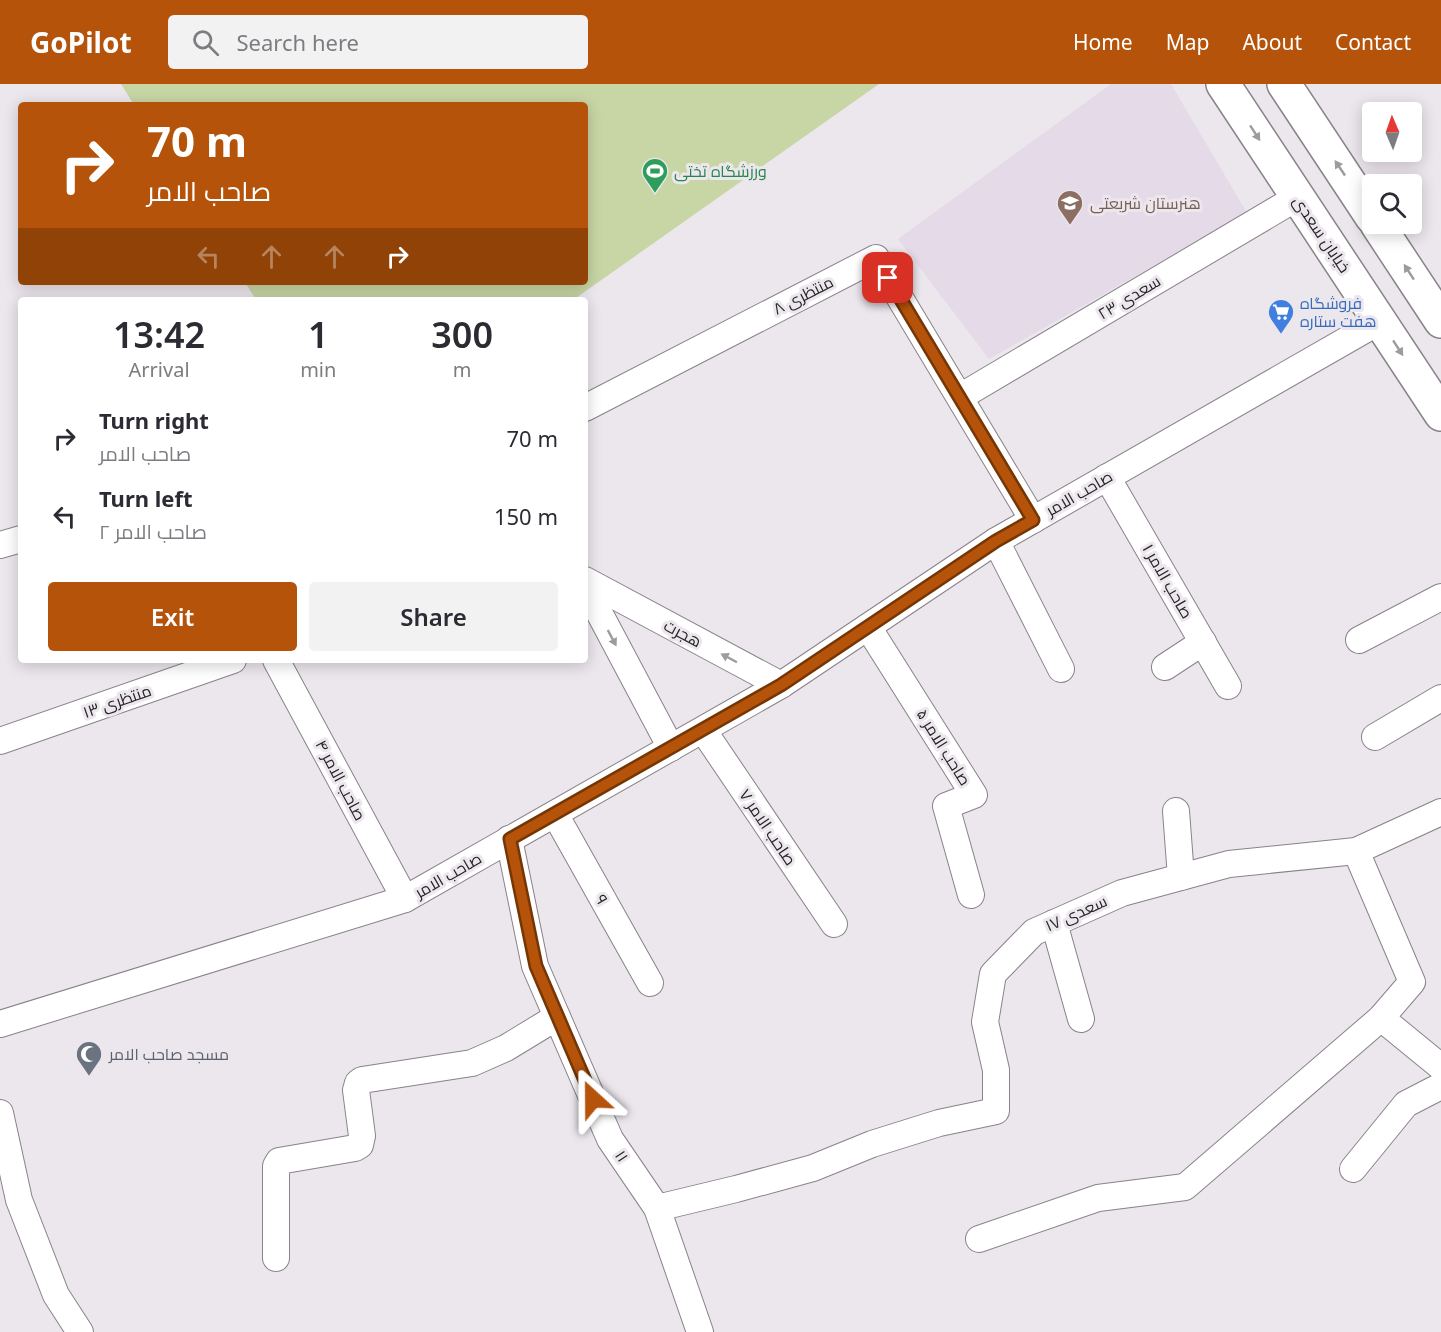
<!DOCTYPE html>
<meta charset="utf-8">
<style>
body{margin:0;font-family:"Noto Sans",Cairo,sans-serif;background:#f2f2f3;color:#2b2b33;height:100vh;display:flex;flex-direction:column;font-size:22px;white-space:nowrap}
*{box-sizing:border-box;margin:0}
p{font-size:20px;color:#7c7c81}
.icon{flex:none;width:33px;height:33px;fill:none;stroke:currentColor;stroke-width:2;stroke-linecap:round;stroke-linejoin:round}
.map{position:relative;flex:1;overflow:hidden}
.details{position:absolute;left:18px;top:213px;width:570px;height:366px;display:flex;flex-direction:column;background:#fff;border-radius:6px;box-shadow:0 3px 15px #0003}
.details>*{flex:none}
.hud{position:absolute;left:18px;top:18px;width:570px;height:183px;border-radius:6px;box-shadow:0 3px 15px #0003;background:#b45309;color:#fff;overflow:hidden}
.needle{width:39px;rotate:358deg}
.tools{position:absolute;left:1362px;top:18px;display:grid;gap:12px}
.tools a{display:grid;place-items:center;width:60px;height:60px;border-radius:6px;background:#fff;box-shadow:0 3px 15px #0003;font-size:30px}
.pin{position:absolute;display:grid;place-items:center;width:51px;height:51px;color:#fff;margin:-26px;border-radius:12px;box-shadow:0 3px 9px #0006}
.me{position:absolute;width:66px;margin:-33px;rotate:336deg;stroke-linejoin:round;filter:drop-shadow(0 0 4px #0008)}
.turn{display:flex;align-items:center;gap:21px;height:126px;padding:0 30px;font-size:27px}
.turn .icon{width:78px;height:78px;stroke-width:2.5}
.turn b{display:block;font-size:42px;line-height:51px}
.lanes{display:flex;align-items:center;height:57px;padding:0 30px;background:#0003;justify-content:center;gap:30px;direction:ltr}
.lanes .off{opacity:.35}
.eta{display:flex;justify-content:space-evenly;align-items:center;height:102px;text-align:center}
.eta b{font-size:36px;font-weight:600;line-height:42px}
.primary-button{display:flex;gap:12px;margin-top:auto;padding:12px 30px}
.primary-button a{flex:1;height:69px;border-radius:6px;background:#b45309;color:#fff;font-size:24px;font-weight:600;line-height:69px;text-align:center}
.primary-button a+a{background:#f2f2f3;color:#2b2b33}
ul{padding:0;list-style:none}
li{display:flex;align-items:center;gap:18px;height:78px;padding:0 30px}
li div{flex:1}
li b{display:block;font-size:22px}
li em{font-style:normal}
header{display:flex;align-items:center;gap:36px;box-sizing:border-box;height:84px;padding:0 30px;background:#b45309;color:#fff}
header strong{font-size:28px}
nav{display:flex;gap:33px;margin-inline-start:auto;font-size:21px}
.search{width:420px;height:54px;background:#f2f2f3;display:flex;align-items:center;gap:15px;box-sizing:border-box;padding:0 21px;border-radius:6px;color:#7c7c81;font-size:22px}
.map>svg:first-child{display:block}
.built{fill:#e5dae7}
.green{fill:#c8d5a5}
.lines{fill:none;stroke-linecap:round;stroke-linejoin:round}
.minor-casing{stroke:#898389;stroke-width:28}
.secondary-casing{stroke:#898389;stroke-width:36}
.minor{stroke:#fff;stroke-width:26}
.secondary{stroke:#fff;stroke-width:33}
.oneway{fill:#9d9c9d}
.route-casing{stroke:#753606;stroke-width:15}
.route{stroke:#b45309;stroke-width:10}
.labels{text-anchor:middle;stroke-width:6;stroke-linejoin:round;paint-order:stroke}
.leisure-label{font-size:16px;fill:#27864d;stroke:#ece6ed;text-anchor:start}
.education-label{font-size:16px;fill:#785e54;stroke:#ece6ed;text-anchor:start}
.street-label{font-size:16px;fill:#262426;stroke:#ece6ed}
.shop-label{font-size:16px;fill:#366cbe;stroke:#ece6ed;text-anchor:start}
.worship-label{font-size:16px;fill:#5b616d;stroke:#ece6ed;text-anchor:start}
</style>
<header>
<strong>GoPilot</strong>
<div class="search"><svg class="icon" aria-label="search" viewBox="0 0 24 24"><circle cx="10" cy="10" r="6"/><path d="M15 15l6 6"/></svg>Search here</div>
<nav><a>Home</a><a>Map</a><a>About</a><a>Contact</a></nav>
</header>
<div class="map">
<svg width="1441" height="1248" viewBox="0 0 1441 1248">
<rect width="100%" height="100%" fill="#ece6ed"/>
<path class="built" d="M1111,0H1171L1247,129L989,275L898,155Z"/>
<path class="green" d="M121,0H879L573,216H256L245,198H585V21H134Z"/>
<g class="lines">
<g class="minor-casing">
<g id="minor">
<path d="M960,313L1298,113"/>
<path d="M585,324L876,174L1033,436"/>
<path d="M1107,393L1228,602"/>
<path d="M996,457L1061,585"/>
<path d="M0,461L21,455"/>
<path d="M585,496L781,601"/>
<path d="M585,502L671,664"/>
<path d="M868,543L974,711L946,722L971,811"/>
<path d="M1359,556L1441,513"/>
<path d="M276,576L405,815"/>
<path d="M1165,583L1203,558"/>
<path d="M703,646L834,840"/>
<path d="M1375,653L1441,614"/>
<path d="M0,657L233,576"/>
<path d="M1176,727L1181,793"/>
<path d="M555,730L650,899"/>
<path d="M509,755L535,882L610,1055L657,1124L700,1248"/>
<path d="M1054,839L1081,935"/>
<path d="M1381,934L1441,983"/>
<path d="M0,940L405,815L781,601L996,457L1380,237"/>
<path d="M0,1029L19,1116L56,1211L80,1248"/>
<path d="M1353,1085L1406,1020L1441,1002"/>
<path d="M657,1124L736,1105L813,1084L872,1060L939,1039L996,1027V986L985,938L993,890L1034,848L1122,809L1229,780L1356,767L1441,728"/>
<path d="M979,1155L1098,1114L1185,1103L1381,934L1412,898L1356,767"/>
<path d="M276,1174V1082L279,1077L355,1064L360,1061L362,1052L356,1006L358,999L362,996L472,979L506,964L557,933"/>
</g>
</g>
<g class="secondary-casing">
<g id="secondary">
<path d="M1223,0L1441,330"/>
<path d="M1284,0L1372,133"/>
<path d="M1377,140L1441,237"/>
</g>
</g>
<use href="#minor" class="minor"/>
<use href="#secondary" class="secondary"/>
</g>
<defs><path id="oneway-solid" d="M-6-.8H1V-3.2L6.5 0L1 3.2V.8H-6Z" transform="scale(1.5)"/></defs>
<g class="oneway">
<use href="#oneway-solid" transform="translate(1255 49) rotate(57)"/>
<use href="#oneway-solid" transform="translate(1340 84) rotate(-124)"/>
<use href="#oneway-solid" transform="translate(1409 188) rotate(-123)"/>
<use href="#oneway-solid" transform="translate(1398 264) rotate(57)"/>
<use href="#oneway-solid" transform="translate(612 554) rotate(62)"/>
<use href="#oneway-solid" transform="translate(729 574) rotate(-152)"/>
</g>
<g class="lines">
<g class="route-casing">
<path id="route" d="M593,1015L536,882L510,755L781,601L996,457L1033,436L888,194"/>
</g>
<use href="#route" class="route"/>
</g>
<defs>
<g id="stadium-pin" transform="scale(1.35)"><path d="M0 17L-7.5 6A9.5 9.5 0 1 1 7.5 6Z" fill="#2e9e5b" stroke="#ece6ed"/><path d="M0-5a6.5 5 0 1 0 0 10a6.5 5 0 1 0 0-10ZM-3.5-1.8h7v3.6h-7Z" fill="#fff"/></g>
<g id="school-pin" transform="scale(1.35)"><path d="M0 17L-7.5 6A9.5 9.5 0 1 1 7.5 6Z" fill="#8d6e63" stroke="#ece6ed"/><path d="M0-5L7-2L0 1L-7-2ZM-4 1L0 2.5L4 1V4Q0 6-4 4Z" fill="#fff"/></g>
<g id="supermarket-pin" transform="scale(1.35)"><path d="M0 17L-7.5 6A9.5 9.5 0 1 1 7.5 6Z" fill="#3f7fe0" stroke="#ece6ed"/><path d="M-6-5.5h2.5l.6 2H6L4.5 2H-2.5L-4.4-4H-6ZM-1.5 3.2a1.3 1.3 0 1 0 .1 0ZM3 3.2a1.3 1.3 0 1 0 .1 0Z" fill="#fff"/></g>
<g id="mosque-pin" transform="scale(1.35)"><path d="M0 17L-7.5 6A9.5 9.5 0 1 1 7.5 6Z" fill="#6b7280" stroke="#ece6ed"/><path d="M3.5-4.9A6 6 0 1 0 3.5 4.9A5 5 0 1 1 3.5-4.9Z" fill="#fff"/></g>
</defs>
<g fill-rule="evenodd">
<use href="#stadium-pin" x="655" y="87"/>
<use href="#school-pin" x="1070" y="119"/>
<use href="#supermarket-pin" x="1281" y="228"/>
<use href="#mosque-pin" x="89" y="970"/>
</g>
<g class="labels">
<g class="leisure-label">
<text x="674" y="93">ورزشگاه تختی</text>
</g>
<g class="education-label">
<text x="1090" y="125">هنرستان شریعتی</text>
</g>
<g class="street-label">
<text transform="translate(1322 150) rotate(56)" y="6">خیابان سعدی</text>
<text transform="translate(803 211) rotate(-27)" y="6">منتظری ۸</text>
<text transform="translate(1129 213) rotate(-31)" y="6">سعدی ۲۳</text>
<text transform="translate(1079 409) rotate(-30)" y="6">صاحب الامر</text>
<text transform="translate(1168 497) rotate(60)" y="6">صاحب الامر ۱</text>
<text transform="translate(683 549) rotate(28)" y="6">هجرت</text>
<text transform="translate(117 617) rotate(-19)" y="6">منتظری ۱۳</text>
<text transform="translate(944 663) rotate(58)" y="6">صاحب الامر ۵</text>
<text transform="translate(341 696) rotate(62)" y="6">صاحب الامر ۴</text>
<text transform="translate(768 743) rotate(56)" y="6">صاحب الامر ۷</text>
<text transform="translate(448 791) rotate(-30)" y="6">صاحب الامر</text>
<text transform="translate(602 815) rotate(60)" y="6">۹</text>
<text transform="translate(1076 829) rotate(-24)" y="6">سعدی ۱۷</text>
<text transform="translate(622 1072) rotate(56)" y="6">۱۱</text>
</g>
<g class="shop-label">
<text x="1300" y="225">فروشگاه<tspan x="1300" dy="18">هفت ستاره</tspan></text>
</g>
<g class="worship-label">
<text x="109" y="976">مسجد صاحب الامر</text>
</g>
</g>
</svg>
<div class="tools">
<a><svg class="needle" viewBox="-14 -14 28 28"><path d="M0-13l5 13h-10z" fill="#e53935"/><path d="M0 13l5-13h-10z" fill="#7c7c81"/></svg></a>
<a><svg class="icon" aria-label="search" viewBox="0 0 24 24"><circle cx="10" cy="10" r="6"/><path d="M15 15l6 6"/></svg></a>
</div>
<div class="pin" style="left:888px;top:194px;background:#d93025"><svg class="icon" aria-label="arrive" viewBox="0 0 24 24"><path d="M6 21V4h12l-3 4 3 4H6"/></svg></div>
<svg class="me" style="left:593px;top:1015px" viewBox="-20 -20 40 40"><path d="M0-17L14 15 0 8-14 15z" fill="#b45309" stroke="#fff" stroke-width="4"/></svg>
<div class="hud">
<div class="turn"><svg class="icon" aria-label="right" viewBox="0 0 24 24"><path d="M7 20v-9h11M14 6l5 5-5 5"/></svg><div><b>70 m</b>صاحب الامر</div></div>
<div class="lanes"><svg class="icon off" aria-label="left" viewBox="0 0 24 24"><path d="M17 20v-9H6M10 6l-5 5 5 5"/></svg><svg class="icon off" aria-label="ahead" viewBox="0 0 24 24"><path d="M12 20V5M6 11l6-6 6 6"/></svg><svg class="icon off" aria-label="ahead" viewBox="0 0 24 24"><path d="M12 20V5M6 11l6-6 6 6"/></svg><svg class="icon" aria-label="right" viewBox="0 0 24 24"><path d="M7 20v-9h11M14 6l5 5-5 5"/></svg></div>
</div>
<section class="details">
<div class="eta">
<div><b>13:42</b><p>Arrival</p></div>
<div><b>1</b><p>min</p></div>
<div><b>300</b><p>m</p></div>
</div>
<ul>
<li><svg class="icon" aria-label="right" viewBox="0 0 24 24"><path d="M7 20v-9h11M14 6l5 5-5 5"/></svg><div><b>Turn right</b><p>صاحب الامر</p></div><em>70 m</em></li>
<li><svg class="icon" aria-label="left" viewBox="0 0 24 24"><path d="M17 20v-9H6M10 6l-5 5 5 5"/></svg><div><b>Turn left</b><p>صاحب الامر ۲</p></div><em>150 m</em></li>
</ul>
<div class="primary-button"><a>Exit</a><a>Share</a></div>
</section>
</div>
